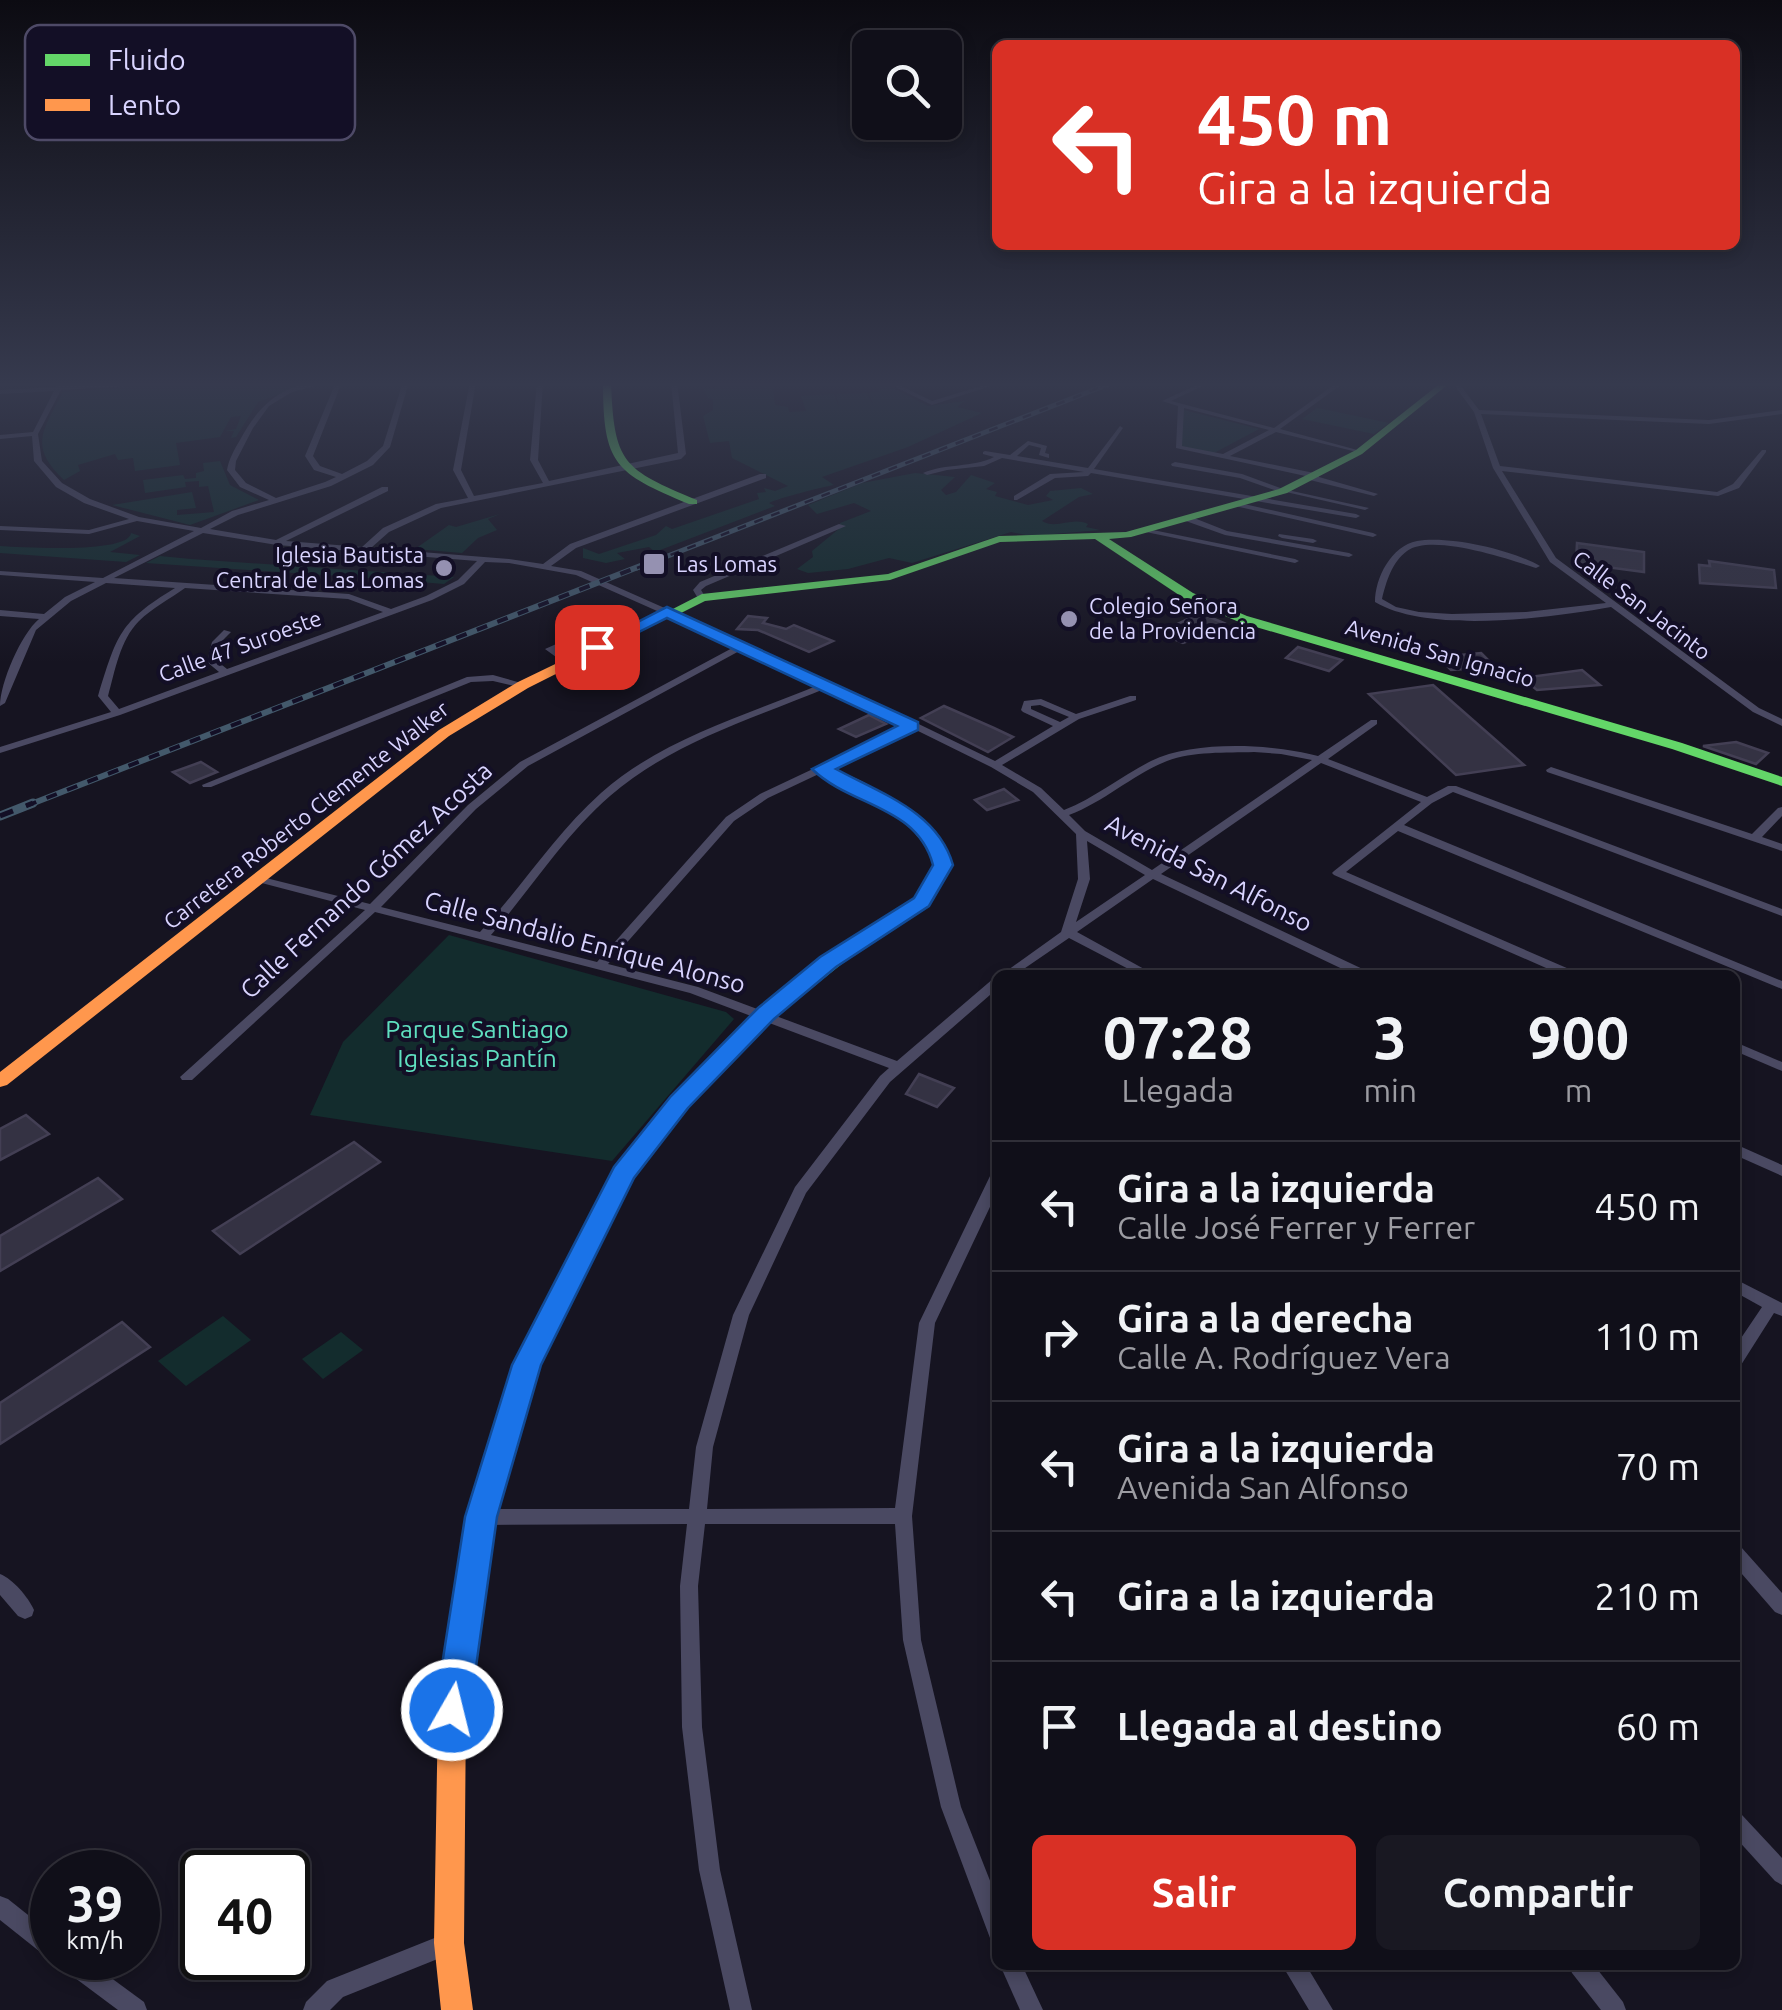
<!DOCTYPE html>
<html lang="es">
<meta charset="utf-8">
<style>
body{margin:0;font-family:Ubuntu,sans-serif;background:#191822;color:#f1f3f6;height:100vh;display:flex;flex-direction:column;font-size:38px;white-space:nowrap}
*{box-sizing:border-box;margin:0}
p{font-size:32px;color:#9c9ca2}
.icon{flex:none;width:55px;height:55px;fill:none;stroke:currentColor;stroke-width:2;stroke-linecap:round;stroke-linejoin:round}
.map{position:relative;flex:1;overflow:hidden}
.sheet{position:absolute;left:992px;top:970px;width:748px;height:1000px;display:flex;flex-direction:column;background:#100f19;border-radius:15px;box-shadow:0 5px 15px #0003,0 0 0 2px #302f38}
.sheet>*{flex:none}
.guide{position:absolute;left:992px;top:40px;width:748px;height:210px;border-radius:15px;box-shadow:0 5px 15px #0003,0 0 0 2px #302f38;background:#d93025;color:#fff;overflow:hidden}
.buttons{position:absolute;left:852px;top:30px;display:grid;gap:20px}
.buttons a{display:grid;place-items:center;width:110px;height:110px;border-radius:15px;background:#100f19;box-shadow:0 5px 15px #0003,0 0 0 2px #302f38;font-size:50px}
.speed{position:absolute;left:30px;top:1850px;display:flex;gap:20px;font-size:50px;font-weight:700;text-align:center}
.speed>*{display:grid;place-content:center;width:130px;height:130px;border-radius:50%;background:#100f19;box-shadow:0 5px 15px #0003,0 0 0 2px #302f38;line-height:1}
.speed small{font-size:25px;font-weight:400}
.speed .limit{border:5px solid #111;border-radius:15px;background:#fff;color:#111}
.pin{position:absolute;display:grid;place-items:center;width:85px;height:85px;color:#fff;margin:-42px;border-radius:20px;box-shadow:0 5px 15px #0006}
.me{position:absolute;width:110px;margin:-55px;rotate:8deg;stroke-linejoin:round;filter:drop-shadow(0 0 8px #0008)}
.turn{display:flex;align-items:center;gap:35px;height:210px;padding:0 40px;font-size:45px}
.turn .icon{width:130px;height:130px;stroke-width:2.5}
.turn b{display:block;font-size:70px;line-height:85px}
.eta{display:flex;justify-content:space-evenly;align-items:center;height:170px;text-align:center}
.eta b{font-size:60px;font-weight:700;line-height:70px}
.cta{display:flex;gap:20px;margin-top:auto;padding:20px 40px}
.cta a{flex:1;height:115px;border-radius:15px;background:#d93025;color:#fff;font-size:40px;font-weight:700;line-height:115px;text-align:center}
.cta a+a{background:#191822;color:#f1f3f6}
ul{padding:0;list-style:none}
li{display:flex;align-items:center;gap:30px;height:130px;padding:0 40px;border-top:2px solid #302f38}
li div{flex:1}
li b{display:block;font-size:38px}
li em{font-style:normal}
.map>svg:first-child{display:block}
.green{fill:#132c2d}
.building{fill:#343243;stroke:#433f54;stroke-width:2.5}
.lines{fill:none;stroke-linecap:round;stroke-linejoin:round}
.street{fill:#4a4962;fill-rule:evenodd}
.fast{fill:#63d668;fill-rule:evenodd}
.slow{fill:#ff974d;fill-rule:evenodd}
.rail-far2-casing{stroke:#43596b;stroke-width:5}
.rail-far1-casing{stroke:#43596b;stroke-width:6}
.rail-casing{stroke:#43596b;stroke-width:9}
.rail-far2{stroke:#130f26;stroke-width:2.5;stroke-dasharray:9;stroke-linecap:butt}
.rail-far1{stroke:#130f26;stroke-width:4;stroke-dasharray:11;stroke-linecap:butt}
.rail{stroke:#130f26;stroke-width:5;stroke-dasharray:14;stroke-linecap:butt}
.route{fill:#1a73e8;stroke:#114b97;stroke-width:2.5}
.poi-dot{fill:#9591b1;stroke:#130f26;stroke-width:4}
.labels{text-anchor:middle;stroke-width:8;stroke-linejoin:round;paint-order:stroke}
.far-poi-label{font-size:22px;fill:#d9d4ff;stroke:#130f26;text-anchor:start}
.far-street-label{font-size:22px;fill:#d9d4ff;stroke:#130f26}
.street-label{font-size:25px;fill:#d9d4ff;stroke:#130f26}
.park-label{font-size:25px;fill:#5fe0c0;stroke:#130f26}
.key{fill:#130f26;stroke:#4e4a67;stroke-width:2.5}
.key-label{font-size:28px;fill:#d9d4ff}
</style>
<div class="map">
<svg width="1782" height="2010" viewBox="0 0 1782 2010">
<rect width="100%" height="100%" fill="#161421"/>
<g class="green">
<path d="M190,382L306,384L258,402L236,437L231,438L234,431H225L236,429L241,416L231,417L220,437L176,443L180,465L135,471L133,458L118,460L115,454L78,465L80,471L64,480C28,446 43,431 63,392Z"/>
<path d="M753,382L755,386L772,382L775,405L788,407L789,412L806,411L801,396L834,394L839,407L836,394L867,393L873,405L869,393L879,392V387L836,386L834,382H881L928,406L965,401L957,407L982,413L908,447L822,477L834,485C822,487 779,498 769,503L775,506L655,552L649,547L617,553L625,559L606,563L583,558V548L599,554L656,535L666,526L672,529L759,499L757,493L766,492L764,488L775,491L788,486L732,458L729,441L710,443L703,416L713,410V399L708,398L704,389L716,388V383H696Z"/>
<path d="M1317,408L1323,409L1389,423L1374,434L1302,419Z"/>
<path d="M1179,411L1184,410L1259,429L1214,453L1180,447Z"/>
<path d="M220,461L230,485L259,500L190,525L112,505L192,492L196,508L177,510V515L214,512L208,486L199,487V481L185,482L186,487L145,493L143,480L183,475L185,479L196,478V473L204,471L203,463Z"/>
<path d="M915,473L955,477L941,490L946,495L956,492L971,475L995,483L986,489L997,492L995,496L1028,505L1053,500L1046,496L1050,491L1081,488L1093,494L1079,497L1042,521C1057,530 1072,516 1088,524L1086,527L1100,530L1031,536L1011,532L912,563L889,558L848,569L808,573L797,569L813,557L812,551L840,528V523L871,511L854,503L817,514L808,505L862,483Z"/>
<path d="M500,514L488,519L497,530L478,538L462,553L415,549L449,525L456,527Z"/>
<path d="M131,533L140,536L110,552L140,555L126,562L0,553V546C30,548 129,553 131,533Z"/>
<path d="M160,556L191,559L454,577L444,584L420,582L408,590L388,587L397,580L146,563Z"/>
<path d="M449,935L726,1012L734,1019L612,1161L310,1115L343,1042Z"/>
<path d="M223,1316L251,1340L186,1386L158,1361Z"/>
<path d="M341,1332L363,1350L323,1379L302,1359Z"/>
</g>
<g class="building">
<path d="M1577,543L1644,552V572L1576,563Z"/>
<path d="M1709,561L1774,570L1776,588L1700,583L1699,565L1710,566Z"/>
<path d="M1200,613L1224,623L1218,627L1223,629L1183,643L1159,633Z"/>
<path d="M748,616L767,618L763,623L786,629L794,625L833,641L809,652L758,630L737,629Z"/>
<path d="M1298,647L1342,660L1329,671L1286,658Z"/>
<path d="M1481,653L1495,667L1451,670L1438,657Z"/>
<path d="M1582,670L1600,685L1537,690L1522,678Z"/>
<path d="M1433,685L1498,742L1524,765L1456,775L1369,694Z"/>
<path d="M944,706L994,728L1013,737L988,752L921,718Z"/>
<path d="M869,715L886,724L856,737L839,729Z"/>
<path d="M1736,742L1768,753L1756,764L1703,746Z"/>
<path d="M201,762L217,772L190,783L173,772Z"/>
<path d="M1004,789L1018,800L987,810L975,800Z"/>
<path d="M919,1074L954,1088L937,1107L906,1094Z"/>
<path d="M26,1115L49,1134L0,1160V1129Z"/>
<path d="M354,1142L380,1162L240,1254L213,1231Z"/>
<path d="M98,1178L122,1199L0,1271V1236Z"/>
<path d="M122,1322L150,1347L0,1444V1403Z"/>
</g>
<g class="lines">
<g class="street">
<path d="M59,382H63V386L165,382L162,384L61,390L38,434L42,461L62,483L90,499L139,517L201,528L232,511L269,500L240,487L227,470C229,459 234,450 240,440C261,401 286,381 331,382L292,392L269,406L253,428L236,461L235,470L246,483L276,498L325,482L336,477L314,470L305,456L336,382H342L313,456L320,466L342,474L367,461L383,446L403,382H409L390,447L373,465L331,486L238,515L210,529L276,540L382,487H388V491L286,541L362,547L383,528L436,504L468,498L453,470L470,382H476L461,470L474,496L543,483L530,460L537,382H543L538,460L549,481L678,453L671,382H677L686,454L681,459L441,508L389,532L371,548L509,559L543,564L570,544L760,474H766V478L576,548L551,566L581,571L832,682L995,761L1053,726L1023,712L1021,710L1024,701L1041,699L1076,714L1130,696H1136V700L1079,719L1002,765L1041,788L1064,810C1095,798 1121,776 1151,761C1194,740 1273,744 1318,756L1371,720H1377V724L1328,759L1427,797L1448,786H1456L1782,909V916L1453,792L1432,803L1404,825L1782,981V989L1398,831L1346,872L1576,972L1578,975H1562L1334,875L1332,873L1334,871L1421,802L1321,763L1161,874L1369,972L1371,975H1355L1153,879L1077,932L1155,975H1140L1069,938L1015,975H1001L1061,932L1078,879L1076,834L1033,792L991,767L914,729L768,798L734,821L608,964L698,987L897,1061L994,978L998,977V988L890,1082L806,1193L749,1315L713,1447L707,1509L895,1508L919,1323L991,1174L993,1170L998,1169V1190L935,1323L912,1516L921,1640L961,1807L998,1901V1941L990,1938L941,1807L903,1640L895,1524H705L698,1586L702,1727L720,1870L752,2010H730L699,1870L682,1727L680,1586L687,1524L481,1525L475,1522L472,1517L475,1512L481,1509H689L696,1447L733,1315L795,1187L880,1076L889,1068L690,993L375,912L192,1080H182L180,1077L365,910L254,881L252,879L254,877L258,876L370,904L468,805L520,762L736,646L576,575L509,563L485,562L464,584L432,600L120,715L0,753V747L111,712L98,696C117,635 119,622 175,588L106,583L71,601L36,630L5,703L0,706C0,683 21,634 39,619L0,616V610L44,614L65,597L95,582L0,575V571L103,578L194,531L137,521L89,534L0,530V526L89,530L129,519L84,503L56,487L34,461L32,436L0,439V435L33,432L54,391L0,394V390L56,387ZM203,533L277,545L477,561L458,580L426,596L391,609L349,594L114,578ZM185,588L348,599L383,612L227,669L217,661L220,643L231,632L224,630L212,642L207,662L219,672L119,709L108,696C115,671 120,640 139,621C152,608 170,599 185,588ZM743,649L821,684C747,715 663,738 601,793C555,834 522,887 480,932L381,907L476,809L528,766ZM829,687L906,725L760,794L726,817L597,962L491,935C531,889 564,836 610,796C672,742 755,718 829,687ZM1040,705L1069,717L1060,722L1031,709V706ZM1254,752L1281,754L1312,760L1152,870L1085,831L1069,815C1104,802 1132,775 1167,761C1193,751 1226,753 1254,752ZM1087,841L1145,875L1076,922L1090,879Z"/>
<path d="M885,382H893L932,401L994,382H1003L932,405Z"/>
<path d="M1203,382H1211L1171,401L1274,428L1338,382H1345L1280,429L1361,451V453L1276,432L1230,456L1319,474V477L1378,494L1374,496L1310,480V477L1176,448L1178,406L1162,401ZM1184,408L1269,430L1223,454L1182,446Z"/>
<path d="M1452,382H1458L1479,410L1709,420L1782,410V414L1709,424L1481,414L1500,466L1717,492L1733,484L1762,450H1766V452L1739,488L1718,496L1502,471L1556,558L1759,708L1782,719V726L1753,712L1611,607C1551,618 1428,634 1375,602C1375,578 1391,546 1417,541C1448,535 1513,550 1540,566L1536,568C1508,559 1432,533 1407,551C1392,562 1386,582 1382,599L1396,607L1419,612L1452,614L1526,612L1606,603L1550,562L1493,468L1474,412Z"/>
<path d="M1120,426L1123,428L1094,469L1356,514L1360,516L1356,518L1091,473L1088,476L1055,478L1017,500H1014V496L1050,474L1084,472L1002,458L984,466L947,470L927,475L923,473C946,463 972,468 994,457L983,454V452L985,451L1010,455L1028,441L1047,446L1045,453L1049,454V458L1039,455L1041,448L1029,445L1017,456L1088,468Z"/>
<path d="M1175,462L1242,474L1283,489L1369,508L1365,510L1286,492L1283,493L1240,478L1172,466L1171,464Z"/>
<path d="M1235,502L1373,533L1377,535L1373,537L1235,506Z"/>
<path d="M1183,516H1189L1227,531L1349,553L1353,555L1349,557L1225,535L1183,520Z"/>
<path d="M839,524L846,526L706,586L701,590L706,598L705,600H699L693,590L700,582Z"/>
<path d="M1143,528L1295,559L1299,561L1295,563L1146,532H1143Z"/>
<path d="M1279,534L1313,539L1317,541L1313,543L1282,538L1278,536Z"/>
<path d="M572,637L600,645L601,647L597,650L573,643L556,650L570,660V664L567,665L545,649Z"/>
<path d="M493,675L528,685L523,688L493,681L471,682L211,787H203L202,785L467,677Z"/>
<path d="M1551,767L1752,834L1778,808L1782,807V816L1762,837L1782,844V851L1547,772L1546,770Z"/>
<path d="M1735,1042L1782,1062V1071L1735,1051Z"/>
<path d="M1735,1144L1782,1165V1176L1735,1155Z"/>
<path d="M1735,1279L1782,1303V1316L1774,1313L1741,1365L1735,1366V1347L1762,1307L1735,1292Z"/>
<path d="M1735,1545L1741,1547L1782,1593V1615L1775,1612L1735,1566Z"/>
<path d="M0,1574C13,1579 28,1597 34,1610L32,1616L25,1619L18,1616L0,1595Z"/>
<path d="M1735,1812L1742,1815L1782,1858V1885L1775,1881L1735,1837Z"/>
<path d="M0,1896L8,1899L52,1934L53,1958L44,1955L0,1920Z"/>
<path d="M447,1933L455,1936L458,1944L455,1952L343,1997L330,2010H303L306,2002L327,1981Z"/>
<path d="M56,1958H84L144,2002L147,2010H118L59,1966Z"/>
<path d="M1000,1965H1022L1043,2010H1020Z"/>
<path d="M1282,1965H1306L1333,2010H1309Z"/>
<path d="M1569,1965H1594L1623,2002L1626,2010H1601L1572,1973Z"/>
</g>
<g class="fast">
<path d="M603,382H611C614,464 623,469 697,500V504H689C615,473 603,465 603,382Z"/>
<path d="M1442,382H1451L1362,454L1287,493L1131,537L1109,539L1193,593L1247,616L1682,743L1782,777V786L1672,749L1239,622L1185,599L1095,539L1000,542L890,580L705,601L673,617L663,614L702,594L888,574L999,536L1126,532L1279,489L1356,450Z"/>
<path d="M920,897L926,899L928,902L926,905L843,963L764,1026L692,1097L631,1178L608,1220L533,1382L512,1440L489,1533L480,1536L471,1533L468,1525C483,1442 515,1365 553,1290C572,1254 587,1216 608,1182C661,1095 738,1025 819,964C845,945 891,907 920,897Z"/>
</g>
<g class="slow">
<path d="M665,611L675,614L528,688L449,736L7,1085L0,1087V1072L439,730L518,682Z"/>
<path d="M822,765C873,782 929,815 951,865L926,905H914L912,902L935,865C914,814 863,796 817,772L815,769Z"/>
<path d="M480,1514L489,1517L492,1525L466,1710L464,1943L473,2010H441L434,1943L438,1710L468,1525L471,1517Z"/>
</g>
<g class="rail-far2-casing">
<path id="rail-far2" d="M637,568L1114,382"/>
</g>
<g class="rail-far1-casing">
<path id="rail-far1" d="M26,806L643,565"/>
</g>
<g class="rail-casing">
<path id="rail" d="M0,816L33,803"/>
</g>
<use href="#rail-far2" class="rail-far2"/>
<use href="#rail-far1" class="rail-far1"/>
<use href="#rail" class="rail"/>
</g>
<linearGradient id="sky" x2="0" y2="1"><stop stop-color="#0c0b12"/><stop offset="0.58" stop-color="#363a4e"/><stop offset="1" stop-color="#363a4e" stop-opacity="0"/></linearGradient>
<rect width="1782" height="663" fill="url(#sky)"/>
<path class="route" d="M667,607L918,722V730L836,769C882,794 938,812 953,865L929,906L836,967L774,1019L688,1108L634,1178L541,1365L497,1517L470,1710L465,1723L452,1728L440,1723L435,1710L465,1517L512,1365L614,1167L671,1096L758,1008L820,957L914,898L933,865C917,805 851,807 812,769L897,726L667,618L603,650L589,647Z"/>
<g class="poi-dot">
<rect x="642" y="552" width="24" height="24" rx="5"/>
<circle cx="444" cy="568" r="10"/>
<circle cx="1069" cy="619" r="10"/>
</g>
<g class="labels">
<g class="far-poi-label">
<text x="424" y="563" text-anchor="end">Iglesia Bautista<tspan x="424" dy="25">Central de Las Lomas</tspan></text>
<text x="676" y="572">Las Lomas</text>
<text x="1089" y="614">Colegio Señora<tspan x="1089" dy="25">de la Providencia</tspan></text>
</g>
<g class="far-street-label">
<text transform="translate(1642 605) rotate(37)" y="8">Calle San Jacinto</text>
<text transform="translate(240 646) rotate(-20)" y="8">Calle 47 Suroeste</text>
<text transform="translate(1440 653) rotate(16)" y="8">Avenida San Ignacio</text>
<text transform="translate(306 815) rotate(-38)" y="8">Carretera Roberto Clemente Walker</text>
</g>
<g class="street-label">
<text transform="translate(1209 873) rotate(27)" y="9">Avenida San Alfonso</text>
<text transform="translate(366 880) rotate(-43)" y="9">Calle Fernando Gómez Acosta</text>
<text transform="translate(585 942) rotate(15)" y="9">Calle Sandalio Enrique Alonso</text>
</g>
<g class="park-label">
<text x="477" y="1038">Parque Santiago<tspan x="477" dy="29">Iglesias Pantín</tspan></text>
</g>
</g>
<rect x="25" y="25" width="330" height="115" rx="15" class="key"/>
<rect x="45" y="54" width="45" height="12" fill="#63d668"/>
<rect x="45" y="99" width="45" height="12" fill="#ff974d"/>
<g class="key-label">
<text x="108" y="70">Fluido</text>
<text x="108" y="115">Lento</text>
</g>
</svg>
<div class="buttons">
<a><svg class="icon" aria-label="search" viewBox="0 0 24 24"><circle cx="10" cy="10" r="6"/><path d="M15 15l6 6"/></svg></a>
</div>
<div class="speed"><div>39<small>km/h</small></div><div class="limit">40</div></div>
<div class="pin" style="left:597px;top:647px;background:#d93025"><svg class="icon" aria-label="arrive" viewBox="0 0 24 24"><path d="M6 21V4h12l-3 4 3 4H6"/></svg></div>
<svg class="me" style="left:452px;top:1710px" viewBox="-20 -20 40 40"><circle r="17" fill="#1a73e8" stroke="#fff" stroke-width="3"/><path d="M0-11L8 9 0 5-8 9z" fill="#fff"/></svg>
<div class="guide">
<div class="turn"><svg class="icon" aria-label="left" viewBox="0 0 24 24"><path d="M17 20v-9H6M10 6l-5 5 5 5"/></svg><div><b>450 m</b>Gira a la izquierda</div></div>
</div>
<section class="sheet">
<div class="eta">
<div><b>07:28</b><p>Llegada</p></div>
<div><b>3</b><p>min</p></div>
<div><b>900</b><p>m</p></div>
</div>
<ul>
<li><svg class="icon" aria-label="left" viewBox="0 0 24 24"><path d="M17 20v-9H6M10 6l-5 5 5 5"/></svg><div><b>Gira a la izquierda</b><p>Calle José Ferrer y Ferrer</p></div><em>450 m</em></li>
<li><svg class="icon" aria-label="right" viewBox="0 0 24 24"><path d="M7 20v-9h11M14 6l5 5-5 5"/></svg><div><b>Gira a la derecha</b><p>Calle A. Rodríguez Vera</p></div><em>110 m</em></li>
<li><svg class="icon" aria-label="left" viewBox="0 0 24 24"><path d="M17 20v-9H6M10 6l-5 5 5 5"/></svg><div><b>Gira a la izquierda</b><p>Avenida San Alfonso</p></div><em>70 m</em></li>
<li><svg class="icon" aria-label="left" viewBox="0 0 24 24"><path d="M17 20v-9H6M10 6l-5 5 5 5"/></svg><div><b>Gira a la izquierda</b></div><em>210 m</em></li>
<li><svg class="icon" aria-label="arrive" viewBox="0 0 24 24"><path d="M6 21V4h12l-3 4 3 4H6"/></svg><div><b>Llegada al destino</b></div><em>60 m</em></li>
</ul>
<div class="cta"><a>Salir</a><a>Compartir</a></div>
</section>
</div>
